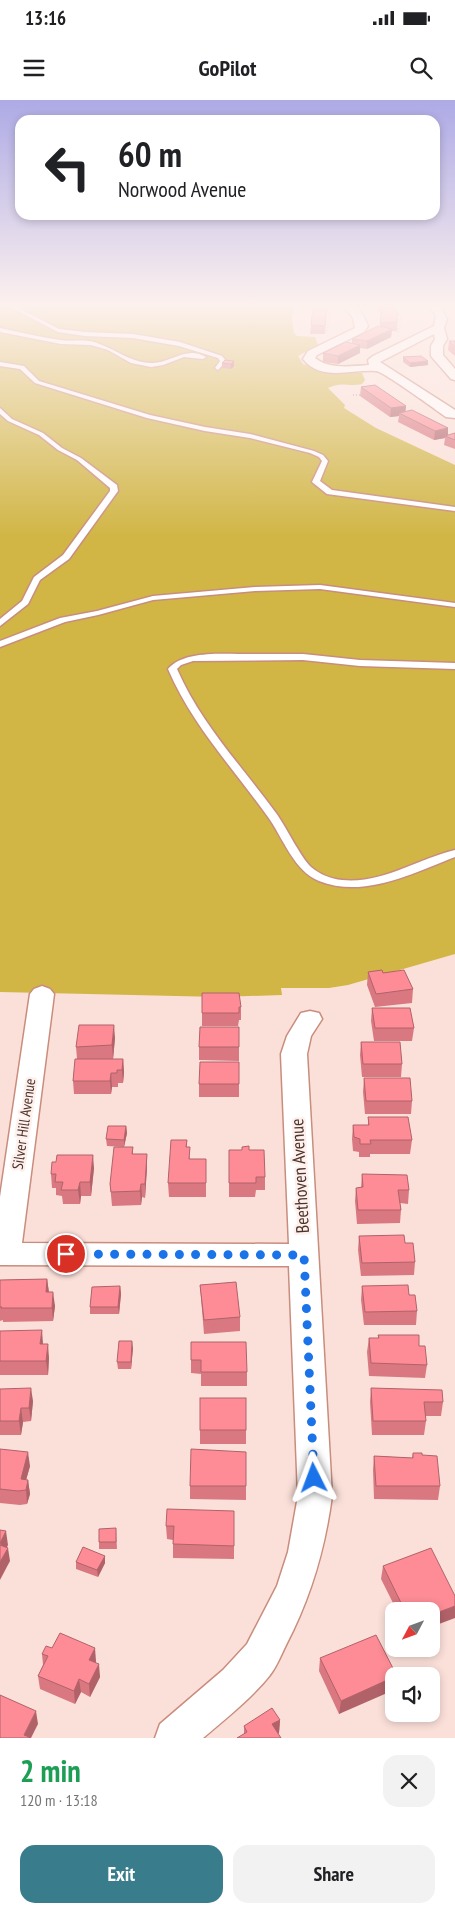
<!DOCTYPE html>
<meta charset="utf-8">
<style>
body{margin:0;font-family:"PT Sans Narrow",sans-serif;background:#f2f2f2;color:#202124;height:100vh;display:flex;flex-direction:column;font-size:19px;white-space:nowrap}
*{box-sizing:border-box;margin:0}
p{font-size:16px;color:#757577}
.icon{flex:none;width:28px;height:28px;fill:none;stroke:currentColor;stroke-width:2;stroke-linecap:round;stroke-linejoin:round}
.map{position:relative;height:1638px;overflow:hidden}
.sheet{display:flex;flex-direction:column;background:#fff;flex:1}
.sheet>*{flex:none}
.top-card{position:absolute;left:15px;top:15px;width:425px;height:105px;border-radius:15px;box-shadow:0 2px 8px #0003;background:#fff;color:#202124;overflow:hidden}
.needle{width:32px;rotate:229deg}
.tools{position:absolute;left:385px;top:1502px;display:grid;gap:10px}
.tools a{display:grid;place-items:center;width:55px;height:55px;border-radius:10px;background:#fff;box-shadow:0 2px 8px #0003;font-size:25px}
.pin{position:absolute;display:grid;place-items:center;width:42px;height:42px;color:#fff;margin:-21px;border:2px solid #fff;border-radius:50%;box-shadow:0 1px 5px #0007}
.me{position:absolute;width:55px;margin:-28px;rotate:357deg;stroke-linejoin:round;filter:drop-shadow(0 0 4px #0008)}
.turn{display:flex;align-items:center;gap:18px;height:105px;padding:0 20px;font-size:22px}
.turn .icon{width:65px;height:65px;stroke-width:2.5}
.turn b{display:block;font-size:35px;line-height:42px}
.round{display:grid;place-items:center;flex:none;width:52px;height:52px;border-radius:15px;background:#f2f2f2}
.head{display:flex;align-items:center;justify-content:space-between;height:85px;padding:0 20px}
h1{font-size:30px;font-weight:700;line-height:38px;color:#1e9e55}
.cta{display:flex;gap:10px;margin-top:auto;padding:10px 20px}
.cta a{flex:1;height:58px;border-radius:15px;background:#397c8c;color:#fff;font-size:20px;font-weight:700;line-height:58px;text-align:center}
.cta a+a{background:#f2f2f2;color:#202124}
.status{display:flex;justify-content:space-between;align-items:center;height:35px;padding:0 25px;background:#fff;direction:ltr}
.status svg{height:14px;fill:currentColor}
header{display:flex;justify-content:space-between;align-items:center;height:65px;padding:0 20px;background:#fff;font-size:22px;font-weight:700}
.map>svg:first-child{display:block}
.green{fill:#d1b646}
.lines{fill:none;stroke-linecap:round;stroke-linejoin:round}
.service-casing{stroke:#c98d7d;stroke-width:3}
.minor-casing{stroke:#c98d7d;stroke-width:3}
.path{stroke:#c4a9a2;stroke-width:2;stroke-dasharray:1 2;stroke-linecap:butt}
.service{fill:#fff;fill-rule:evenodd}
.minor{fill:#fff;fill-rule:evenodd}
.wall{fill:#da7881}
.shaded-wall{fill:#b16269}
.building{fill:#fd8c96;stroke:#b16269}
.route{stroke:#1a73e8;stroke-width:9;stroke-dasharray:0 16.2}
.labels{text-anchor:middle;stroke-width:5;stroke-linejoin:round;paint-order:stroke}
.street-label{font-size:15px;fill:#4c332c;stroke:#fef1ed}
.near-street-label{font-size:18px;fill:#4c332c;stroke:#fef1ed}
</style>
<div class="status"><b>13:16</b><svg viewBox="0 0 49 12"><path d="M0 12V9h3v3zM5 12V6h3v6zM10 12V3h3v9zM15 12V0h3v12zM26 1h20v11H26zM47 4h2v5h-2z"/></svg></div>
<header><svg class="icon" aria-label="menu" viewBox="0 0 24 24"><path d="M4 6h16M4 12h16M4 18h16"/></svg>GoPilot<svg class="icon" aria-label="search" viewBox="0 0 24 24"><circle cx="10" cy="10" r="6"/><path d="M15 15l6 6"/></svg></header>
<div class="map">
<svg width="455" height="1638" viewBox="0 0 455 1638">
<rect width="100%" height="100%" fill="#fbe0d9"/>
<path class="green" d="M0,206H295L292,220L294,233L297,236L315,237L318,245L298,256L303,264L328,272L362,273L365,280L362,284C348,287 343,281 328,288L345,305L344,308L376,328L455,365V854L348,885L329,888H281L282,895L220,897L0,892Z"/>
<g class="lines">
<g class="service-casing">
<g id="service">
<path d="M8,206H15L59,229L85,232L133,234L180,242L222,256L226,261L218,270L215,268L220,261L218,258L179,246L133,238L85,236L58,232Z"/>
<path d="M0,228C20,232 40,237 60,240C71,242 83,239 94,242C114,248 131,263 151,263C170,264 186,245 206,257L203,259L184,257L163,265L151,267L131,263L108,250L91,245L61,244L0,232Z"/>
<path d="M0,262L24,266L39,281L150,315L205,327L250,334L314,351L323,355L328,361L320,381L332,390L455,407V411L327,394L312,382L322,361L319,357L310,353L250,338L205,331L147,318L35,283L20,269L0,266Z"/>
<path d="M0,308L12,319L43,333L62,348L81,358L117,385L118,391L69,459L40,480L28,504L0,526V519L22,501L34,477L63,455L110,391V388L77,360L58,350L39,335L8,321L0,314Z"/>
<path d="M320,485L455,503V507L320,489L255,491L153,500L98,515L65,522L0,547V541L60,518L97,511L153,496L255,487Z"/>
<path d="M258,554H303L360,560L455,563V569L360,566L303,560L193,561L181,565L177,569C201,624 241,665 276,713C285,725 301,758 311,767C319,774 331,779 342,780C383,784 417,759 455,750V757C414,773 364,799 319,781C294,771 283,738 268,717C233,668 192,625 168,569C185,548 233,555 258,554Z"/>
</g>
</g>
<g class="minor-casing">
<g id="minor">
<path d="M344,206H356L363,215L368,226L364,232L317,255L315,258C330,270 352,266 369,265L368,260L373,256L434,226L436,216L429,206H440L447,219L444,228L447,239L443,246V255L455,269V280L451,279L431,256V246L435,239L434,234L380,262L455,310V318L446,317C436,310 383,271 376,271C352,269 321,282 303,259L308,251L355,228L353,218Z"/>
<path d="M42,886L50,889L54,894L22,1143L289,1144L281,954L287,936L301,913L310,911L319,913L322,919L311,936L307,954L332,1396C325,1449 311,1497 286,1545C281,1555 277,1566 270,1575C251,1599 226,1618 203,1638H155L160,1624L223,1570L247,1544L277,1486L288,1452L298,1396L289,1166L0,1165V1097L30,894L34,889Z"/>
</g>
</g>
<g class="path">
<path d="M390,206L401,217L398,232"/>
<path d="M327,231L330,206"/>
<path d="M353,295H364"/>
</g>
<use href="#service" class="service"/>
<use href="#minor" class="minor"/>
</g>
<g class="wall">
<path d="M327,206L325,234H310L311,225Z"/>
<path d="M370,206H394V208L396,213H398L397,231H392L391,237L367,249L360,248V253L338,264L323,262V253L352,243V239L380,226L382,212L380,213Z"/>
<path d="M449,241H455V256L448,250Z"/>
<path d="M403,257L428,261V265L410,267L403,262Z"/>
<path d="M225,260L234,266L231,269L222,268V263Z"/>
<path d="M361,287L406,306L405,312L448,328V335L455,333V349L444,345L445,338L434,340L398,322L399,316L390,317L360,296Z"/>
<path d="M368,872L383,873L413,889L412,903L375,907L367,885Z"/>
<path d="M241,907V920H239L238,926H202V913Z"/>
<path d="M372,908L414,928L412,941H374L371,921Z"/>
<path d="M239,927V961L199,960V947Z"/>
<path d="M115,938L113,959H123L124,972L123,983H118V987H112L111,994H74L73,981L77,959L76,947Z"/>
<path d="M361,942L402,964L401,977H362L360,955Z"/>
<path d="M239,962V997H199V984Z"/>
<path d="M364,978L412,1001L411,1014H365L363,992Z"/>
<path d="M368,1017L412,1040L410,1054H370V1057H359V1052L353,1051L352,1039L353,1025H368Z"/>
<path d="M126,1026L127,1033L124,1047L107,1046L106,1039Z"/>
<path d="M187,1040V1047L190,1059H206V1097H169L168,1083Z"/>
<path d="M133,1047V1054H147V1067L145,1098L142,1097L141,1105L112,1106L110,1084Z"/>
<path d="M229,1050H249L265,1077V1090H256L255,1097H229Z"/>
<path d="M94,1068L91,1096H81L80,1104H63L62,1096L56,1095V1088H52L51,1074Z"/>
<path d="M362,1074L409,1090L408,1104L400,1103L401,1110L400,1123L357,1124L355,1101L356,1088H361Z"/>
<path d="M359,1136L405,1143L415,1162L414,1175L361,1176L358,1150Z"/>
<path d="M47,1179L49,1192L55,1206L53,1221L3,1222V1220L0,1221V1180Z"/>
<path d="M200,1185L240,1217V1231L204,1234L201,1198Z"/>
<path d="M120,1186L121,1194L119,1214H90V1207Z"/>
<path d="M362,1186L417,1211L416,1225H364L361,1200Z"/>
<path d="M0,1231L43,1244L49,1258L48,1275H0Z"/>
<path d="M378,1235L419,1246L427,1265L425,1278L369,1276L367,1252L369,1238H378Z"/>
<path d="M191,1242L247,1272V1286H201V1274L191,1273Z"/>
<path d="M133,1248L131,1269H118L117,1262Z"/>
<path d="M371,1288L443,1302L441,1316H425L426,1321L424,1335H372L370,1302Z"/>
<path d="M0,1289L33,1301L31,1321L23,1322L21,1335H0Z"/>
<path d="M246,1298V1344H200V1330Z"/>
<path d="M0,1349L30,1366L26,1380H28L30,1394L27,1404L20,1405L0,1403Z"/>
<path d="M246,1352V1400L190,1399V1386Z"/>
<path d="M413,1353L422,1355L440,1386L438,1400L374,1399L373,1370L374,1356L412,1358Z"/>
<path d="M234,1411V1459L173,1458V1440L167,1439L166,1426Z"/>
<path d="M116,1428L117,1449H99V1442Z"/>
<path d="M105,1456V1463L98,1477L76,1469V1462Z"/>
<path d="M383,1466L431,1511H397L381,1479Z"/>
<path d="M42,1554L96,1561V1563L100,1577L90,1597L81,1592L75,1604L40,1589L38,1576L43,1565Z"/>
<path d="M320,1558L394,1576L339,1614L319,1571Z"/>
<path d="M280,1620L279,1633L278,1634H244V1626Z"/>
</g>
<g class="shaded-wall">
<path d="M380,206H394V211L380,213Z"/>
<path d="M392,229L391,237L367,249V241Z"/>
<path d="M360,245V253L338,264V256Z"/>
<path d="M234,261V266L231,269V264Z"/>
<path d="M428,261V265L410,267V263Z"/>
<path d="M406,306L405,315L399,313V316L390,317L391,308Z"/>
<path d="M448,328V337L445,336V338L434,340L435,331Z"/>
<path d="M114,925L115,938L113,959L112,945Z"/>
<path d="M123,959L124,972L123,983L122,970Z"/>
<path d="M111,973L112,987L111,994L110,981Z"/>
<path d="M126,1026L127,1033L124,1047V1040Z"/>
<path d="M147,1054V1067L145,1098V1084Z"/>
<path d="M93,1055L94,1068L91,1096L90,1082Z"/>
<path d="M80,1082L81,1096L80,1104L78,1090Z"/>
<path d="M141,1084L142,1097L141,1105L140,1091Z"/>
<path d="M47,1179L49,1193L46,1192Z"/>
<path d="M120,1186L121,1194L119,1214L118,1207Z"/>
<path d="M53,1192L55,1206L53,1221L52,1208Z"/>
<path d="M42,1230L43,1244H40Z"/>
<path d="M132,1241L133,1248L131,1269V1262Z"/>
<path d="M48,1244L49,1258L48,1275L46,1261Z"/>
<path d="M31,1288L33,1301L31,1321L29,1308Z"/>
<path d="M21,1308L23,1322L21,1335L19,1321Z"/>
<path d="M28,1352L30,1366L23,1391L21,1379Z"/>
<path d="M28,1380L30,1394L27,1404L26,1390Z"/>
<path d="M6,1431L8,1445L2,1458L0,1443Z"/>
<path d="M8,1448L10,1461L0,1480V1462Z"/>
<path d="M105,1456V1463L98,1477L97,1470Z"/>
<path d="M455,1506V1518L431,1527V1515Z"/>
<path d="M95,1548L96,1561L90,1573L89,1560Z"/>
<path d="M99,1564L100,1577L90,1597L89,1584Z"/>
<path d="M394,1577V1590L339,1614L341,1601Z"/>
<path d="M79,1579L81,1592L75,1604L74,1591Z"/>
<path d="M36,1611L38,1624L31,1638H25L24,1635Z"/>
<path d="M280,1620L279,1633L272,1638V1624Z"/>
</g>
<g class="building">
<path d="M313,206H327L325,226L311,225Z"/>
<path d="M382,208L396,209V213H398L397,222L380,223Z"/>
<path d="M378,226L392,229L367,241L352,239Z"/>
<path d="M449,241H455V247Z"/>
<path d="M346,242L360,245L338,256L323,253Z"/>
<path d="M421,256L428,261L410,263L403,257Z"/>
<path d="M225,260L234,261L231,264L222,263Z"/>
<path d="M375,285L406,306L391,308L361,287Z"/>
<path d="M412,310L448,328L435,331L399,313Z"/>
<path d="M455,333V340L445,336Z"/>
<path d="M382,870L383,873L404,870L413,889L376,894L368,872Z"/>
<path d="M202,893H239L241,907H239V913H202Z"/>
<path d="M372,908H410L414,928H375Z"/>
<path d="M79,925H114L112,945L76,947Z"/>
<path d="M200,927H239V947H199Z"/>
<path d="M361,942H400L402,964H363Z"/>
<path d="M75,959H123L122,970H117V973H111L110,981H73Z"/>
<path d="M200,962H239V984H199Z"/>
<path d="M364,978H410L412,1001H366Z"/>
<path d="M368,1017H408L412,1040H370L371,1044H360V1039L354,1037L353,1025H369Z"/>
<path d="M108,1026H126L124,1040L106,1039Z"/>
<path d="M171,1040H187L186,1047H190L189,1059H206V1083H168Z"/>
<path d="M249,1046V1050H264L265,1077H256V1083H229V1050H242V1047Z"/>
<path d="M114,1047H133L132,1054H147L145,1084H141L140,1091L111,1092L110,1084Z"/>
<path d="M57,1055H93L90,1082H80L78,1090H61L63,1082H55L56,1074H51L52,1062H56Z"/>
<path d="M362,1074L407,1075L409,1090H398L401,1110H358L356,1088L363,1087Z"/>
<path d="M404,1135L405,1143H413L415,1162L362,1163L359,1136Z"/>
<path d="M47,1179L46,1192H53L52,1208H1L2,1207H0V1180Z"/>
<path d="M236,1182L240,1217L204,1220L200,1185Z"/>
<path d="M408,1185L409,1195H415L417,1211L365,1212L362,1186Z"/>
<path d="M120,1186L118,1207H90L92,1187Z"/>
<path d="M42,1230L40,1244H48L46,1261H0V1231Z"/>
<path d="M378,1235H419V1246H425L427,1265L371,1263L369,1238H379Z"/>
<path d="M119,1241H132L131,1262H117Z"/>
<path d="M191,1242H246L247,1272H201V1260H191Z"/>
<path d="M31,1288L29,1308H21L19,1321H0V1289Z"/>
<path d="M371,1288L442,1290L443,1302H424L426,1321H373Z"/>
<rect x="200" y="1298" width="46" height="32"/>
<path d="M0,1349L28,1352L21,1379L28,1380L26,1390L18,1391L0,1389Z"/>
<path d="M191,1349L246,1352V1386H190Z"/>
<path d="M413,1353H422V1355L437,1356L440,1386H376L374,1356L413,1358Z"/>
<path d="M167,1409L234,1411V1446L173,1444L174,1426H166Z"/>
<path d="M116,1428V1442H99V1429Z"/>
<path d="M0,1430L6,1431L0,1443Z"/>
<path d="M0,1445L8,1448L0,1462Z"/>
<path d="M83,1447L105,1456L97,1470L76,1462Z"/>
<path d="M431,1448L455,1496V1506L431,1515V1511H405L383,1466Z"/>
<path d="M60,1533L95,1548L89,1560L99,1564L89,1584L79,1579L74,1591L38,1576L48,1556L42,1554L46,1546L52,1548Z"/>
<path d="M376,1535L397,1576H394V1577L341,1601L320,1558Z"/>
<path d="M0,1595L36,1611L24,1635L29,1637V1638H0Z"/>
<path d="M272,1608L280,1620L272,1624L281,1638H237L247,1632L244,1626Z"/>
</g>
<linearGradient id="sky" x2="0" y2="1"><stop stop-color="#adaae5"/><stop offset="0.47" stop-color="#fdf1ee"/><stop offset="1" stop-color="#fdf1ee" stop-opacity="0"/></linearGradient>
<rect width="455" height="436" fill="url(#sky)"/>
<g class="lines">
<path class="route" d="M66,1154L304,1155L314,1378"/>
</g>
<g class="labels">
<g class="street-label">
<text transform="translate(24 1024) rotate(-82)" y="5">Silver Hill Avenue</text>
</g>
<g class="near-street-label">
<text transform="translate(300 1076) rotate(-93)" y="6">Beethoven Avenue</text>
</g>
</g>
</svg>
<div class="tools">
<a><svg class="needle" viewBox="-14 -14 28 28"><path d="M0-13l5 13h-10z" fill="#e53935"/><path d="M0 13l5-13h-10z" fill="#757577"/></svg></a>
<a><svg class="icon" aria-label="sound" viewBox="0 0 24 24"><path d="M4 9h4l5-4v14l-5-4H4zM17 9q2 3 0 6"/></svg></a>
</div>
<div class="pin" style="left:66px;top:1154px;background:#d93025"><svg class="icon" aria-label="arrive" viewBox="0 0 24 24"><path d="M6 21V4h12l-3 4 3 4H6"/></svg></div>
<svg class="me" style="left:314px;top:1378px" viewBox="-20 -20 40 40"><path d="M0-17L14 15 0 8-14 15z" fill="#1a73e8" stroke="#fff" stroke-width="4"/></svg>
<div class="top-card">
<div class="turn"><svg class="icon" aria-label="left" viewBox="0 0 24 24"><path d="M17 20v-9H6M10 6l-5 5 5 5"/></svg><div><b>60 m</b>Norwood Avenue</div></div>
</div>
</div>
<section class="sheet">
<div class="head"><div><h1>2 min</h1><p>120 m · 13:18</p></div><a class="round"><svg class="icon" aria-label="close" viewBox="0 0 24 24"><path d="M6 6l12 12M18 6L6 18"/></svg></a></div>
<div class="cta"><a>Exit</a><a>Share</a></div>
</section>
